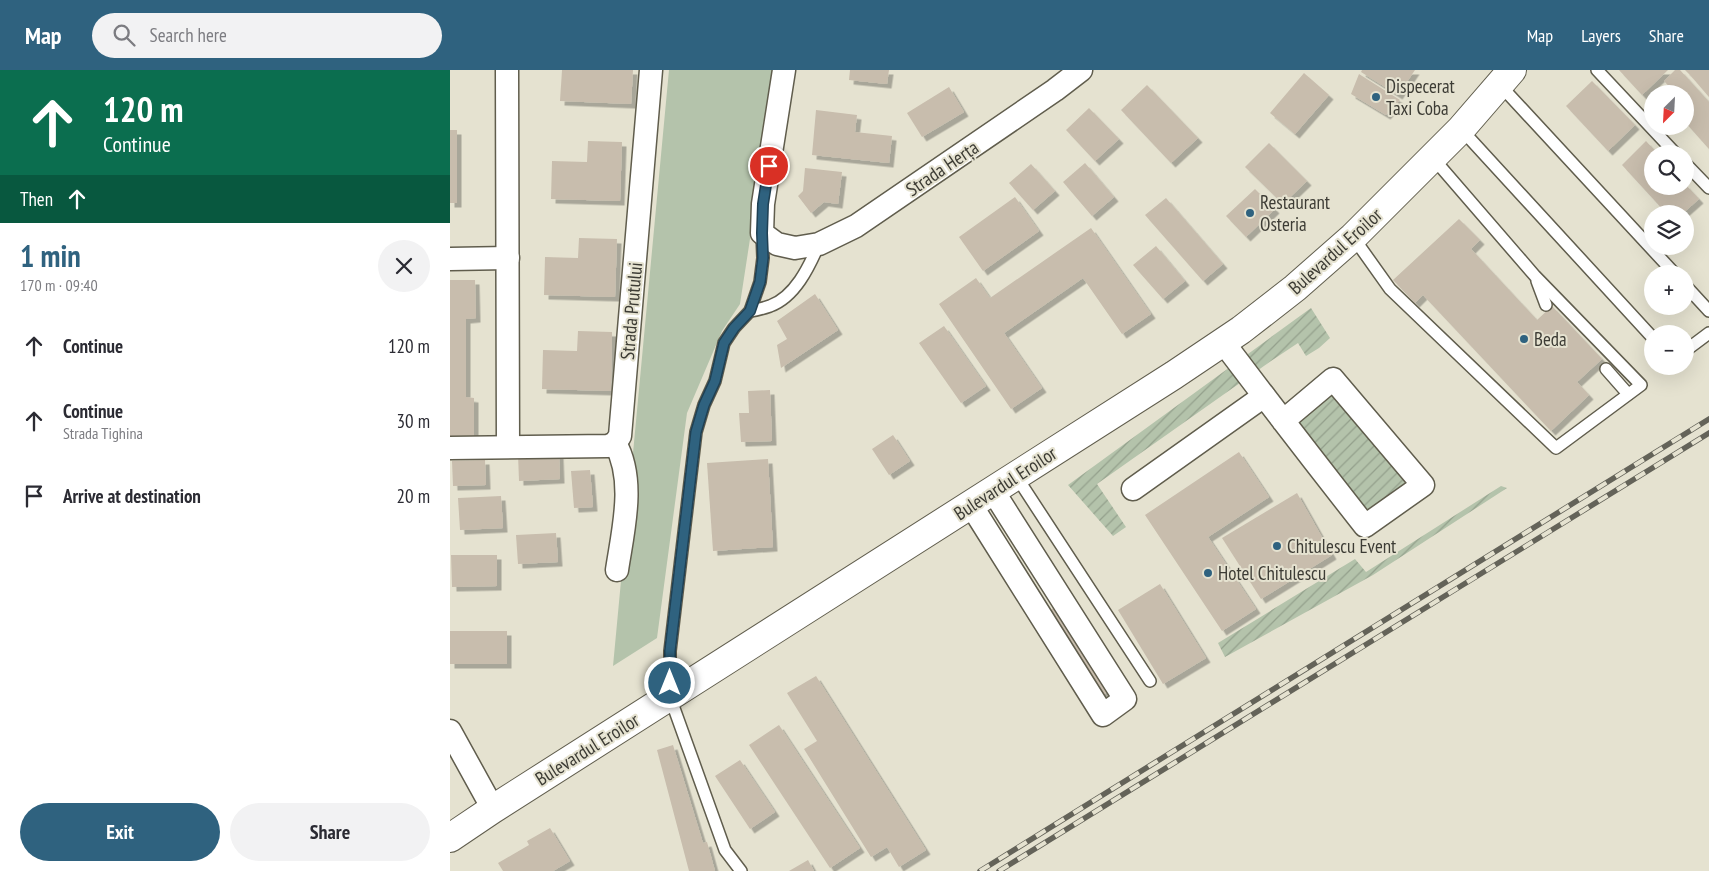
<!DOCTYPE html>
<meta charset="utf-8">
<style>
body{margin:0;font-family:"PT Sans Narrow",sans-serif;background:#f2f2f3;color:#2b2b33;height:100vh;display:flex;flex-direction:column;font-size:19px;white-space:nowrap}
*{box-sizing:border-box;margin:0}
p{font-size:16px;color:#7c7c81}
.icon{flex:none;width:28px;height:28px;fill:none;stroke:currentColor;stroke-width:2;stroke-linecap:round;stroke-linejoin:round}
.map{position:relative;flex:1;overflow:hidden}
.details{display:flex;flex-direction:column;background:#fff;width:450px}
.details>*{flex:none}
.top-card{background:#0b6e4f;color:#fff;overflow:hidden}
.needle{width:32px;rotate:204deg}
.tools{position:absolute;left:1194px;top:15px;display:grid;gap:10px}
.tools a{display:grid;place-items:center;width:50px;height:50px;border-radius:50%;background:#fff;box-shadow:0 5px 20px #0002;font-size:25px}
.pin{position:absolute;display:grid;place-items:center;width:42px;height:42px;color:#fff;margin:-21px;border:2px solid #fff;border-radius:50%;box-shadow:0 1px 5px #0007}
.me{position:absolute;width:55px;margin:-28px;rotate:0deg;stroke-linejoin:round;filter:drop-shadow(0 0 4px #0008)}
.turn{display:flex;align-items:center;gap:18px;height:105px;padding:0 20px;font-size:22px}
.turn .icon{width:65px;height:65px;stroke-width:2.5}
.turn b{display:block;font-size:35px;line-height:42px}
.then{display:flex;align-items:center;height:48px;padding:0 20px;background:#0003;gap:10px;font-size:19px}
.round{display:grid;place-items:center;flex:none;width:52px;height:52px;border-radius:26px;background:#f2f2f3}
.overview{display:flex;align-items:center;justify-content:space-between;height:85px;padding:0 20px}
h1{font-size:30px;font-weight:700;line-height:38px;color:#2f627f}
.cta{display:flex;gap:10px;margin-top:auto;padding:10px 20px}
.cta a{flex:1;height:58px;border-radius:30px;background:#2f627f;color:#fff;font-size:20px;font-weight:700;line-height:58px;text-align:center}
.cta a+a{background:#f2f2f3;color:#2b2b33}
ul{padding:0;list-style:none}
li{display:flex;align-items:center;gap:15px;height:75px;padding:0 20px}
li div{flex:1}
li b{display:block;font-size:19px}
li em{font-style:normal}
header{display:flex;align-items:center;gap:30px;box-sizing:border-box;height:70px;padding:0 25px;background:#2f627f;color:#fff}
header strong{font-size:24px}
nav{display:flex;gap:28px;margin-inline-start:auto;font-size:18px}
.search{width:350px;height:45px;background:#f2f2f3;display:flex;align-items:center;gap:12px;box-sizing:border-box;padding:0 18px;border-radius:28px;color:#7c7c81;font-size:19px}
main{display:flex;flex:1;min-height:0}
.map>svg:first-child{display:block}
.grass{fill:#b4c3ab}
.garden{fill:url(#garden-furrows)}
.building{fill:#c8bdad;filter:url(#shadow)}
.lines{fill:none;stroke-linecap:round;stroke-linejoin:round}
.lane-casing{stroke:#605d4d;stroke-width:14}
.street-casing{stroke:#605d4d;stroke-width:25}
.primary-casing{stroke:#605d4d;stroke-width:30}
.lane{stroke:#fff;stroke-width:11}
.street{stroke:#fff;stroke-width:22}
.primary{stroke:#fff;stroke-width:28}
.rail-casing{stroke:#646359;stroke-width:5.5}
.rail{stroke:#e5e2d0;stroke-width:4;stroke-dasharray:11;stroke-linecap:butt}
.route-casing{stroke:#1f4053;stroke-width:12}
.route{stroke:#2f627f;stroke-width:9}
.poi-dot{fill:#2f627f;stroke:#e5e2d0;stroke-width:2}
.labels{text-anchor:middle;stroke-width:4;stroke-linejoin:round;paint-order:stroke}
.poi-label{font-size:19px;fill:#3d3c35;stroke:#e5e2d0;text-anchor:start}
.street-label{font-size:19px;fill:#3d3c35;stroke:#e5e2d0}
</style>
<header>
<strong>Map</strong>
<div class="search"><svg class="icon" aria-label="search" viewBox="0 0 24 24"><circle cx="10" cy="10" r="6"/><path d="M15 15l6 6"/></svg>Search here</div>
<nav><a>Map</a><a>Layers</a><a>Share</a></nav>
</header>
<main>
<section class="details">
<div class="top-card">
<div class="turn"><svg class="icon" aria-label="ahead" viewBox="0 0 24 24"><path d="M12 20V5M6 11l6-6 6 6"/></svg><div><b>120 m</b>Continue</div></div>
<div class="then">Then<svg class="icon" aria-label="ahead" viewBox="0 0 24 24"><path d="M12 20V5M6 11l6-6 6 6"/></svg></div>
</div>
<div class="overview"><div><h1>1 min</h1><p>170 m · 09:40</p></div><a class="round"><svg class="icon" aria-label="close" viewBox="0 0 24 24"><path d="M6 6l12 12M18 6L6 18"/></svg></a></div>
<ul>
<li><svg class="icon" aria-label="ahead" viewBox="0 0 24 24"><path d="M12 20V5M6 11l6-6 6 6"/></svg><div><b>Continue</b></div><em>120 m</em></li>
<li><svg class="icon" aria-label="ahead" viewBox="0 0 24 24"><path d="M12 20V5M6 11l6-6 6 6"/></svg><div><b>Continue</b><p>Strada Tighina</p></div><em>30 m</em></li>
<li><svg class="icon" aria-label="arrive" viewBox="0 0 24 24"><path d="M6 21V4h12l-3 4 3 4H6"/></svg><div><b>Arrive at destination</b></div><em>20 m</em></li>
</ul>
<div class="cta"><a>Exit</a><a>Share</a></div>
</section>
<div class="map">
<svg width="1259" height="801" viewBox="0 0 1259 801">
<defs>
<pattern id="garden-furrows" width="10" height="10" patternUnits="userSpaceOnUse" patternTransform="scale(1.25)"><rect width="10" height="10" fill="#b4c3ab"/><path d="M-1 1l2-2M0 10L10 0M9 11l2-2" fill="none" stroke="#94a08c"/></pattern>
<filter id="shadow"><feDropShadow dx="4.5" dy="4.5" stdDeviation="0" flood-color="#0004"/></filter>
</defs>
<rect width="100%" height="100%" fill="#e5e2d0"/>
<path class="grass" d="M219,0H326L290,234L272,261L237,343L207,568L163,596Z"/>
<g class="garden">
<path d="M861,238L880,268L869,278L856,286L848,273L821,291L647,414L676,457L663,466L618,415Z"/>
<path d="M883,321L959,414L917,444L845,350Z"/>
<path d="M1051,416L1057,418L923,505L775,587L768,573L905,489L916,502Z"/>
</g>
<g class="building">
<path d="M112,0H183L181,34L110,31Z"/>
<path d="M400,0H439L437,14L399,10Z"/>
<path d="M912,0H965L948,25L911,2Z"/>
<path d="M1169,0H1218L1192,25Z"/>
<path d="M1225,0H1230L1259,32V79L1235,52V24H1226L1214,11Z"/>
<path d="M1235,0H1259V27L1241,6Z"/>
<path d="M854,3L879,25L845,64L820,43Z"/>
<path d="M909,4L950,30L936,45L901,24Z"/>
<path d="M1142,11L1185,55L1158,81L1116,36Z"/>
<path d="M697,15L748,68L721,93L671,40Z"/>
<path d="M499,17L514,42L472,67L457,43Z"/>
<path d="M639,38L669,69L645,91L616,60Z"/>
<path d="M366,40L407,45L405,62L442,66L439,93L362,85Z"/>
<rect x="0" y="60" width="7" height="73"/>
<path d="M138,71L172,72L170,131L101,129L102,91L137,92Z"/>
<path d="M1196,71L1208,84H1202V116H1235V114L1249,129L1232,144H1217L1172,95Z"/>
<path d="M819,73L857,111L833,134L795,97Z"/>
<path d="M635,93L664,127L642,146L613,112Z"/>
<path d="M581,94L605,121L583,140L559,113Z"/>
<path d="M355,98L392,102L388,134L374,132L361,143L348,126L353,121Z"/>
<path d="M805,119L825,139L796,167L776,146Z"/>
<path d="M565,127L589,161L533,201L509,167Z"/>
<path d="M716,128L773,194L753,211L695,145Z"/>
<path d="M1009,149L1030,170L1021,179L1087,250L1102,236L1152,289L1127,312L1139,325L1101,361L973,225L965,233L943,210Z"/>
<path d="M641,158L701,244L672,264L633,208L554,263L592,318L561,339L489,234L526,208L540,228Z"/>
<path d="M129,168L167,169L165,227L94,225L95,187L128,188Z"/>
<path d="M706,176L735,211L713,229L683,195Z"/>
<path d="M0,210H25L26,248L16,249V327L24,328V369H0Z"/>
<path d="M365,224L388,260L331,298L327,275L337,269L327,251Z"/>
<path d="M494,256L536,316L511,333L469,273Z"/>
<path d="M128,261L162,262L161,321L92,319L93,280L127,281Z"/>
<path d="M320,320L322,371L291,372L289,343H299L298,321Z"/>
<path d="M443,365L460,391L439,405L422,379Z"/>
<path d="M789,382L819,427L758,467L806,539L772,561L695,445Z"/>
<path d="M109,383L110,409L69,411L68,384Z"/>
<path d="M318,389L323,477L263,481L257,393Z"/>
<path d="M35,390L36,415L3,416L2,391Z"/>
<path d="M140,400L143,437L124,438L121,401Z"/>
<path d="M847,423L882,485L811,529L772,468Z"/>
<path d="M51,426L53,458L10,460L8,428Z"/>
<path d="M106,463L108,492L68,494L66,465Z"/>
<path d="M1,485H47V516L2,517Z"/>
<path d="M710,514L756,588L713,614L668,540Z"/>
<path d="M608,533L663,617L652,626L597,544Z"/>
<rect x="0" y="561" width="57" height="33"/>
<path d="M366,606L476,780L449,797L437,777L421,787L354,679L367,671L337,623Z"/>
<path d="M329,655L410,778L380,798L299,675Z"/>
<path d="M223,675L253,773L257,772L265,801H239L207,680Z"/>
<path d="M290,690L325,742L300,759L265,706Z"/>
<path d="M100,758L120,791L103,801H53L48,793L79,775L77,771Z"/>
<path d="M358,790L364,801H339Z"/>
</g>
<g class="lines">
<g class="lane-casing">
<g id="lane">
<path d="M1147,0L1226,84"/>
<path d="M1050,15L1225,204"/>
<path d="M1011,59L1202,267"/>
<path d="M1235,93L1259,118"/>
<path d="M903,167L940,219L1106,378L1191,315L1085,206L983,88"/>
<path d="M1087,211L1096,235"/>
<path d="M1235,215L1259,241"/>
<path d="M300,241C307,240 314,238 320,236C345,227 359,197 369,174"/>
<path d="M1235,281L1259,263"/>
<path d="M1156,299L1178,324"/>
<path d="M566,406L700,611"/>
<path d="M291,801L275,780L220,627V581L246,362L254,335L265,311L274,273L284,258L300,241L310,212L313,188L312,163"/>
</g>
</g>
<g class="street-casing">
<g id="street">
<path d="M57,0L58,376"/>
<path d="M334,0L313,134L312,163L327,174L345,178L369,174L406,156L605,20L631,0"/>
<path d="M0,189L58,188"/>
<path d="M773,272C820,334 867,395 915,456L973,415L883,309L833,351"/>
<path d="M165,373C186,410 173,460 167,500"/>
<path d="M0,378L158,376L165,373L170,366L201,0"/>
<path d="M683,419L814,326"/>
<path d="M521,435L653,645L675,629L543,421"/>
<path d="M0,661L43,739"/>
</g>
</g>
<g class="primary-casing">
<path id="primary" d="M0,768L43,739L724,305L791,260L845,218L903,167L1011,59L1062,0"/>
</g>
<use href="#lane" class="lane"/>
<use href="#street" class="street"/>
<use href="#primary" class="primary"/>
<g class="rail-casing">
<g id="rail">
<path d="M530,801L1259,349"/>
<path d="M549,801L1259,363"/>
</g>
</g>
<use href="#rail" class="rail"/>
</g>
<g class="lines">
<g class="route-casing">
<path id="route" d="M220,613V581L246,362L254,335L265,311L274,273L284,258L300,241L310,212L313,188L312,163L313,134L319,96"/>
</g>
<use href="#route" class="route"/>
</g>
<g class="poi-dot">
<circle cx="926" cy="27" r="5"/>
<circle cx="800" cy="143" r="5"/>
<circle cx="1074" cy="269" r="5"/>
<circle cx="827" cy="476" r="5"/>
<circle cx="758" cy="503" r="5"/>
</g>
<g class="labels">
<g class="poi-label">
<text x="936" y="23">Dispecerat<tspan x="936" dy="22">Taxi Coba</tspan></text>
<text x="810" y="139">Restaurant<tspan x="810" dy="22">Osteria</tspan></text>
<text x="1084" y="276">Beda</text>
<text x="837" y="483">Chitulescu Event</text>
<text x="768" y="510">Hotel Chitulescu</text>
</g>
<g class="street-label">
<text transform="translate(492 98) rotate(-34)" y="7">Strada Herța</text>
<text transform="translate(885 181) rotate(-42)" y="7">Bulevardul Eroilor</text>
<text transform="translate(181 241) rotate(-85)" y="7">Strada Prutului</text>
<text transform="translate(555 413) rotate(-33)" y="7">Bulevardul Eroilor</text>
<text transform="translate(137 679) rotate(-32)" y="7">Bulevardul Eroilor</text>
</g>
</g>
</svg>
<div class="tools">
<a><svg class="needle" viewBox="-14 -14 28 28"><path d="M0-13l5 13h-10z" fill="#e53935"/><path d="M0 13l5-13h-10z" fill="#7c7c81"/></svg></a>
<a><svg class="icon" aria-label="search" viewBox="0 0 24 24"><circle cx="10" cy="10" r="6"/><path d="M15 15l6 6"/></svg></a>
<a><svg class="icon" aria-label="layers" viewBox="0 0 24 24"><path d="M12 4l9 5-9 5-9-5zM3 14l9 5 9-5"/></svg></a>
<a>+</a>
<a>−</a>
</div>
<div class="pin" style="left:319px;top:96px;background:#d93025"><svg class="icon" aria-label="arrive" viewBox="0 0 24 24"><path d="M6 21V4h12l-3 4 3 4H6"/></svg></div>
<svg class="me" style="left:220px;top:613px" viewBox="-20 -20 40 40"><circle r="17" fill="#2f627f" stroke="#fff" stroke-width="3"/><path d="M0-11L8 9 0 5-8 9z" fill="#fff"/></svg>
</div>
</main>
